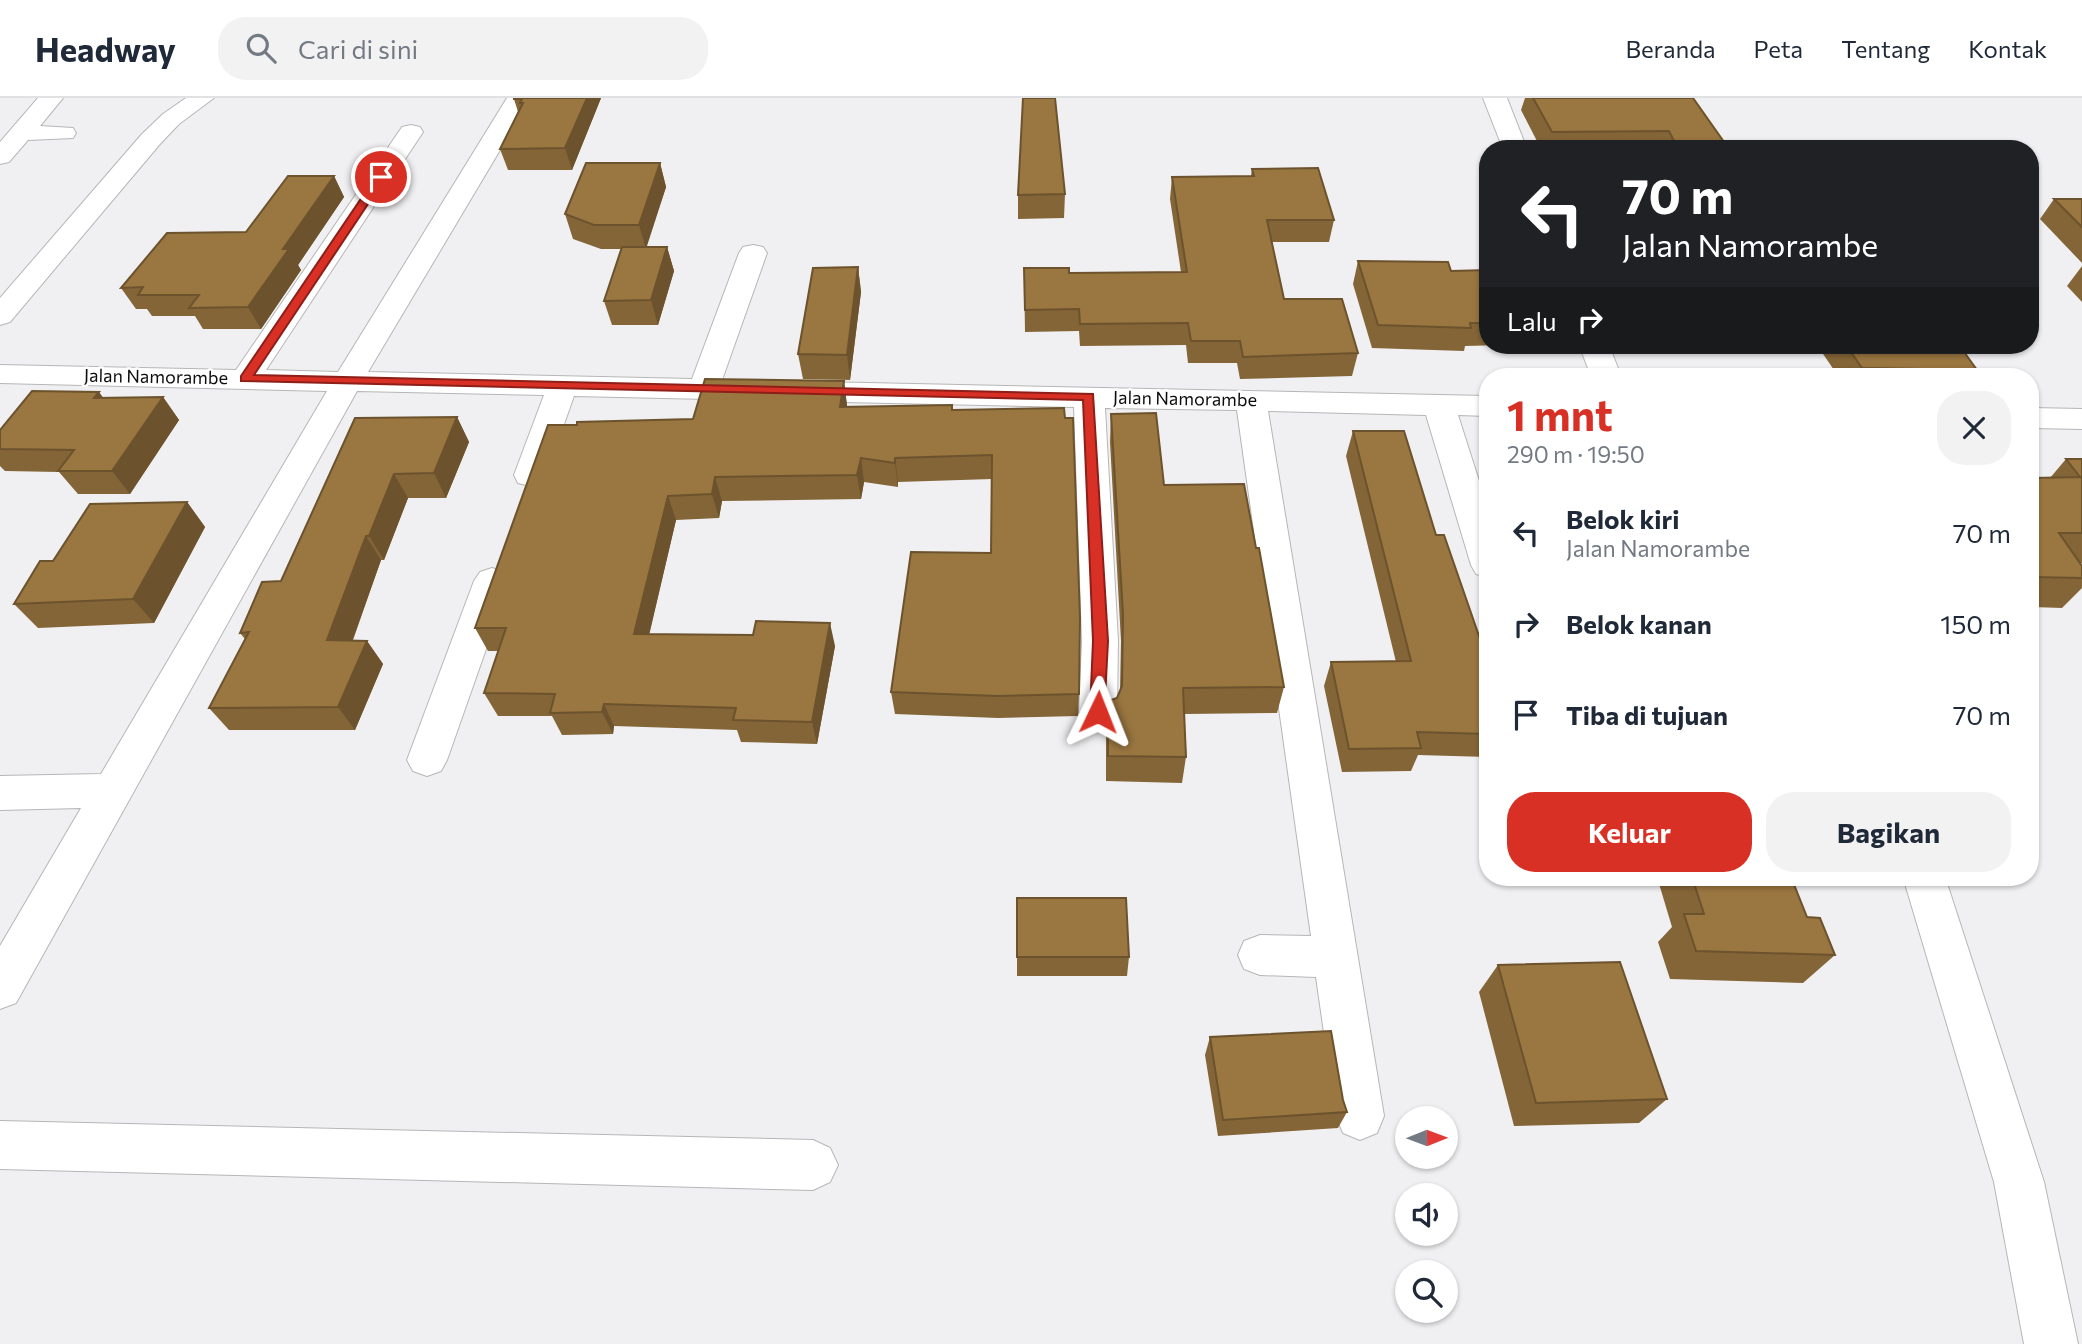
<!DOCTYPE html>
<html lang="id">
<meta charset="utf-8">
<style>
body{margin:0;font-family:Commissioner,sans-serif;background:#f2f2f3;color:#1f2937;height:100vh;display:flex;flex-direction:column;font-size:26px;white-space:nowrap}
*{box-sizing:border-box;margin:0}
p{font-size:23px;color:#747a83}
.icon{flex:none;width:38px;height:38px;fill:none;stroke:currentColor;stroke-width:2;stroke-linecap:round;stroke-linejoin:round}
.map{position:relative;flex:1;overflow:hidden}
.details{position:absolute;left:1479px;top:270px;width:560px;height:518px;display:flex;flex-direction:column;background:#fff;border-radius:28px;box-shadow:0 2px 5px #0004}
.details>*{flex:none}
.top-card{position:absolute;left:1479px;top:42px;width:560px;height:214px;border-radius:28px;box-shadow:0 2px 5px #0004;background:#202124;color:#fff;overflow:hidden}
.needle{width:46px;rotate:89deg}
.fabs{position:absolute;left:1395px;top:1008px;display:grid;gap:14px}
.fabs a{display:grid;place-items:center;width:63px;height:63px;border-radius:50%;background:#fff;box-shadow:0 2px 5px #0004;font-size:35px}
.pin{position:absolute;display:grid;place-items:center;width:60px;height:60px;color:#fff;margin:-30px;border:4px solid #fff;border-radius:50%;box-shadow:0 2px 7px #0007}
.me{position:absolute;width:77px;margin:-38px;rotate:2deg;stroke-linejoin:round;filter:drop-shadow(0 0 5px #0008)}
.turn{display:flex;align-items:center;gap:24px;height:147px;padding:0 28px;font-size:32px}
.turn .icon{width:91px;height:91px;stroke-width:2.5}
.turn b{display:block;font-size:49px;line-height:60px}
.then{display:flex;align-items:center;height:66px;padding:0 28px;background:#0003;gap:14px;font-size:26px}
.round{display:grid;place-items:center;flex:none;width:74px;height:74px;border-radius:28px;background:#f2f2f3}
.summary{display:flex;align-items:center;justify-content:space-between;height:119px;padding:0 28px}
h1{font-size:42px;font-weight:700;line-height:52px;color:#d93025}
.cta{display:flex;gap:14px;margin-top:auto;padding:14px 28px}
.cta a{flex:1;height:80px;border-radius:28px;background:#d93025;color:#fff;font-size:28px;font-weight:700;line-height:80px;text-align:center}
.cta a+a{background:#f2f2f3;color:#1f2937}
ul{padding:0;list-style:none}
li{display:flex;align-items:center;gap:21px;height:91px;padding:0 28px}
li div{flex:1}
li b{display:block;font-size:26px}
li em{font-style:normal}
header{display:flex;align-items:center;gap:42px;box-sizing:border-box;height:98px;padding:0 35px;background:#fff;border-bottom:2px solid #e0e1e3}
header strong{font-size:33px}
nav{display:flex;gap:38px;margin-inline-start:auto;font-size:24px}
.search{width:490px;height:63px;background:#f2f2f3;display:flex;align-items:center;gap:18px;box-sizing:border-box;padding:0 24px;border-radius:28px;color:#747a83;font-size:26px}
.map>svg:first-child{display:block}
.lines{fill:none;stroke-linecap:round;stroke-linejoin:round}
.minor-casing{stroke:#b6b6b8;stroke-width:2}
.minor{fill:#fff;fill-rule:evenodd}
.wall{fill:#846537}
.shaded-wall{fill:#6c532d}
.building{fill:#9a7640;stroke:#6c532d;stroke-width:2}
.route{fill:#d93025;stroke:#8d1f18;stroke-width:2}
.labels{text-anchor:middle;stroke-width:5;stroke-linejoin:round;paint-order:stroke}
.far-street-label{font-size:18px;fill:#0c0c0c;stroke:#fff}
</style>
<header>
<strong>Headway</strong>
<div class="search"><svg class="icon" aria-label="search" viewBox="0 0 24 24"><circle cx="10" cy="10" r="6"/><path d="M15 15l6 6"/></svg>Cari di sini</div>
<nav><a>Beranda</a><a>Peta</a><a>Tentang</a><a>Kontak</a></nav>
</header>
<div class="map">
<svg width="2082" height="1246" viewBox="0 0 2082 1246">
<rect width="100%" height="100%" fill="#f0f0f2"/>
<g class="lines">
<g class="minor-casing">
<g id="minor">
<path d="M38,0H63L40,28L73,30L76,35L73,40L28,42L9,64L0,66V44Z"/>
<path d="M186,0H214L179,26L160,46L10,224L0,227V200L142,36L163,16Z"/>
<path d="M507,0H531L368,274L692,281L739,155L743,149L753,147L763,149L767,155L722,282L1488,298V318L1458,317L1488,411V479L1476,476L1471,467L1426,317L1268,313L1384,1018L1377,1035L1360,1042L1343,1035L1336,1018L1316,879L1260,877L1244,871L1238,857L1244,843L1260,837L1311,838L1237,312L1105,310L1118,543L1117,614L1112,625L1098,629L1084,625L1079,614L1082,543L1074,309L574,298L546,377L542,385L530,388L518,385L514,377L544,297L357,293L16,905L0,911V848L81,710L0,712V678L101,676L327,293L0,285V267L236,272L402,29L411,27L420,29L423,34L266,272L338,274Z"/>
<path d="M1483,0H1507L1527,51H1503Z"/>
<path d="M1579,247H1609L1621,278H1591Z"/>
<path d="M2030,310L2082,311V331L2030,330Z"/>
<path d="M492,470L504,474L510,483L447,662L441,673L427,678L413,673L407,662L474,483L480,474Z"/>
<path d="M1903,779H1945L2044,1084L2078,1246H2024L1994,1084Z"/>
<path d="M0,1023L813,1042L830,1050L838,1067L830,1084L813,1092L0,1071Z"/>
</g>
</g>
<use href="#minor" class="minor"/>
</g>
<g class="wall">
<path d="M601,0L572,72H508L500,51L518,14L514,1Z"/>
<path d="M1525,0H1693L1729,51H1541L1521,12Z"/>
<path d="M660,65L666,89L646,149H667L674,173L658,227H612L604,203L622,151H601L573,141L565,116Z"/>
<path d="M1252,71L1334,122L1329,144H1272L1284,201L1358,255L1352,278L1240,281L1237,265H1188L1186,247L1080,248L1079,233L1025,234L1024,170L1069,175L1181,174L1170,101L1172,79L1251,78Z"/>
<path d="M334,78L344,99L298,167L301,172L261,231H203L195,218H152L147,211H136L121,190L246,134Z"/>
<path d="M1065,96L1064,120L1018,121V97Z"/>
<path d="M2054,101H2082V165L2040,121Z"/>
<path d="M1358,163L1451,173L1488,172V247H1504L1465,248L1464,253L1372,250L1353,186Z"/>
<path d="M2082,168V204L2067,188Z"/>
<path d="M858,169L861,194L850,282L803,281L798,256Z"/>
<path d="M1817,247H2008L2004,252L1963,253L1977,272L1972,278H1838Z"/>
<path d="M844,283L847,309L952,312L1064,310L1079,596L1078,618L998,620L895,616L891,594L991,455L992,381L898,384V389L864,384L861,401L722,403L719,420L676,422L649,536L835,548L817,646L741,644L737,632L614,628L613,636L562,637L552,618H498L484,595L498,553H488L475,530L577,327L693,321Z"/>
<path d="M163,299L179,322L130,396H78L59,374L5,373L0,368V332L103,300Z"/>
<path d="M1111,316L1164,387L1256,450L1284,589L1277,615L1184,616L1186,659L1182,685L1106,683V630L1108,603L1117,600L1120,592L1121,543L1110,344Z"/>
<path d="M457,319L469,344L446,400H408L384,462H381L353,542L367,543L383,566L355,632H229L209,610L245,541L240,535L281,483L355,320Z"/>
<path d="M1353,333L1436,437L1488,564V659L1418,657L1411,673L1342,674L1324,588L1331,564H1396L1346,358Z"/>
<path d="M2066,361H2082V465H2080L2082,468V490L2062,510L2030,509V380H2050Z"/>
<path d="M187,404L205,429L154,525L38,530L14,506L53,463Z"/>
<path d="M1657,779H1791L1807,819L1835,857L1803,885L1670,881L1658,844L1672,829Z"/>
<path d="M1017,859H1129L1127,878H1017Z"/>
<path d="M1498,867L1667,1001L1639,1025L1514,1028L1479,894Z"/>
<path d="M1210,939L1343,1002L1347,1014L1338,1030L1218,1038L1205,957Z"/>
</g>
<g class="shaded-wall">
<path d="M587,0H601L572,72L565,50Z"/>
<path d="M660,65L666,89L646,151L639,127Z"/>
<path d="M334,78L344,99L298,167L301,172L261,231L248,209L283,151Z"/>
<path d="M667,149L674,173L658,227L651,202Z"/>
<path d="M858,169L861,194L850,282L847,257Z"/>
<path d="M844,283L847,307L844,333L840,309Z"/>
<path d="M99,294L116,317L94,300Z"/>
<path d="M163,299L179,322L130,396L112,373Z"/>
<path d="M457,319L469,344L446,400L434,375Z"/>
<path d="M861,360L864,384L861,401L857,377Z"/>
<path d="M895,360L898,384V389L895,365Z"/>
<path d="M394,376L408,400L384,462L369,438Z"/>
<path d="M715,379L722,403L719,420L712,396Z"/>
<path d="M668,398L676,422L644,559L634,536Z"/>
<path d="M187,404L205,429L154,525L133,501Z"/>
<path d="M366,438L381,462L344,566L327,542Z"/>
<path d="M830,525L835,548L817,646L812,624Z"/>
<path d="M367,543L383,566L355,632L338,609Z"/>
<path d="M604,606L614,628L613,636L602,614Z"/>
</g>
<g class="building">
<path d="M514,0H587L565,50L500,51L523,5H520L522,1H514Z"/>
<path d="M1023,0H1055L1065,96L1018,97Z"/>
<path d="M1533,0H1693L1729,51H1678L1669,33L1552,34Z"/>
<path d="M586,65H660L639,127H594L565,116Z"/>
<path d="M1318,70L1334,122H1267L1284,201H1342L1358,255L1243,259L1240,243H1191L1188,225L1080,226L1079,211L1025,212L1024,170H1069V175L1187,174L1172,79L1254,78L1252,71Z"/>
<path d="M288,78H334L283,151H289L248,209L189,210L199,197H138L143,189L121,190L167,135L246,134Z"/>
<path d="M2054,101H2082V129Z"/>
<path d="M622,149H667L651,202L604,203Z"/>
<path d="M1358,163L1448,164L1451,173L1488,172V225H1470L1471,230L1378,227Z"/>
<path d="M858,169L847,257L798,256L813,170Z"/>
<path d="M1846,247H1959L1977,272L1862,270Z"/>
<path d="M705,281L844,283L840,309L952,307V312L1064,310L1065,320H1073L1080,520L1079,596L997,598L891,594L911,454L991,455L992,357L895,360V365L861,360L857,377L715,379L712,396L668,398L634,536L753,537L756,523L830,525L812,624L733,622L736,610L604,606L602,614L550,615L555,596L484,595L506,530H475L548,327H577V324L693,321Z"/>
<path d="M32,293L99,294L94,300L163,299L112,373H58L74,352L0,351V332Z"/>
<path d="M1156,315L1164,387L1244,386L1256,450H1259L1284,589L1183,590L1186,659L1108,658V603L1117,600L1122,588L1123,516L1111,316Z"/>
<path d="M457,319L434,375L394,376L369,438H366L327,542L367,543L338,609L209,610L249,534L240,535L262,484L281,483L355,320Z"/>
<path d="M1353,333H1404L1436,437H1444L1488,564V636L1417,634L1421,650L1349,651L1331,564L1411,563Z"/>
<path d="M2066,361H2082V435H2059L2082,468V480L2030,479V380L2080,379Z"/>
<path d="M187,404L133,501L14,506L40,463H53L90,406Z"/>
<path d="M1692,779H1791L1807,819L1820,820L1835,857L1696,853L1684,816H1704Z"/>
<path d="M1017,800H1126L1129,859H1017Z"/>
<path d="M1620,864L1667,1001L1536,1005L1498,867Z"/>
<path d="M1331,933L1343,1002L1347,1014L1223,1022L1210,939Z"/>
</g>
<path class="route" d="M381,76L386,79L254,277L1093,296L1108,543L1104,619L1098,621L1090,614L1093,543L1083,302L241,283V278L377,77Z"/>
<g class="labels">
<g class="far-street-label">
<text transform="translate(156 279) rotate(1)" y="6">Jalan Namorambe</text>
<text transform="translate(1185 301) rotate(1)" y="6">Jalan Namorambe</text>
</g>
</g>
</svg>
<div class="fabs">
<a><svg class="needle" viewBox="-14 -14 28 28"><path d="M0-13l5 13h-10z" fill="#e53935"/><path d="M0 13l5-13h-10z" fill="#747a83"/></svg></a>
<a><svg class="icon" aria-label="sound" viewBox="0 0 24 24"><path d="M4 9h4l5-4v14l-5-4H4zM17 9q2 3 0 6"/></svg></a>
<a><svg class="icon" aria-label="search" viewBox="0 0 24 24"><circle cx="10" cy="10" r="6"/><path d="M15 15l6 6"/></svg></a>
</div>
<div class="pin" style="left:381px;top:79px;background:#d93025"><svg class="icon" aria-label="arrive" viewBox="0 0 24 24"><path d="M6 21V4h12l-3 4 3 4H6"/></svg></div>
<svg class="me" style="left:1098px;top:614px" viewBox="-20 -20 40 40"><path d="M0-17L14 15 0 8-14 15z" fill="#d93025" stroke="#fff" stroke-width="4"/></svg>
<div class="top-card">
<div class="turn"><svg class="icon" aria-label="left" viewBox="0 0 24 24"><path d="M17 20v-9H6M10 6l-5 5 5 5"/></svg><div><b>70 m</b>Jalan Namorambe</div></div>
<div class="then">Lalu<svg class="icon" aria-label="right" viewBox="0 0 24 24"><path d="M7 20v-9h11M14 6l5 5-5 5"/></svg></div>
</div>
<section class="details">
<div class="summary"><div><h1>1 mnt</h1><p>290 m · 19:50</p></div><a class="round"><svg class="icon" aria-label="close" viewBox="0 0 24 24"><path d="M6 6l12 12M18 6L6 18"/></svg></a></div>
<ul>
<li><svg class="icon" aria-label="left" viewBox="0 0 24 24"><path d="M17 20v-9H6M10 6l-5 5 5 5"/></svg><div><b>Belok kiri</b><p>Jalan Namorambe</p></div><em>70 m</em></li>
<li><svg class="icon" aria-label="right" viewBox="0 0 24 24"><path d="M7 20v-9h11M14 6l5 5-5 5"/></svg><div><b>Belok kanan</b></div><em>150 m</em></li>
<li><svg class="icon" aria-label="arrive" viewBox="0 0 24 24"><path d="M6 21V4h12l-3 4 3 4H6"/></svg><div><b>Tiba di tujuan</b></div><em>70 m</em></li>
</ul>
<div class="cta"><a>Keluar</a><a>Bagikan</a></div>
</section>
</div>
